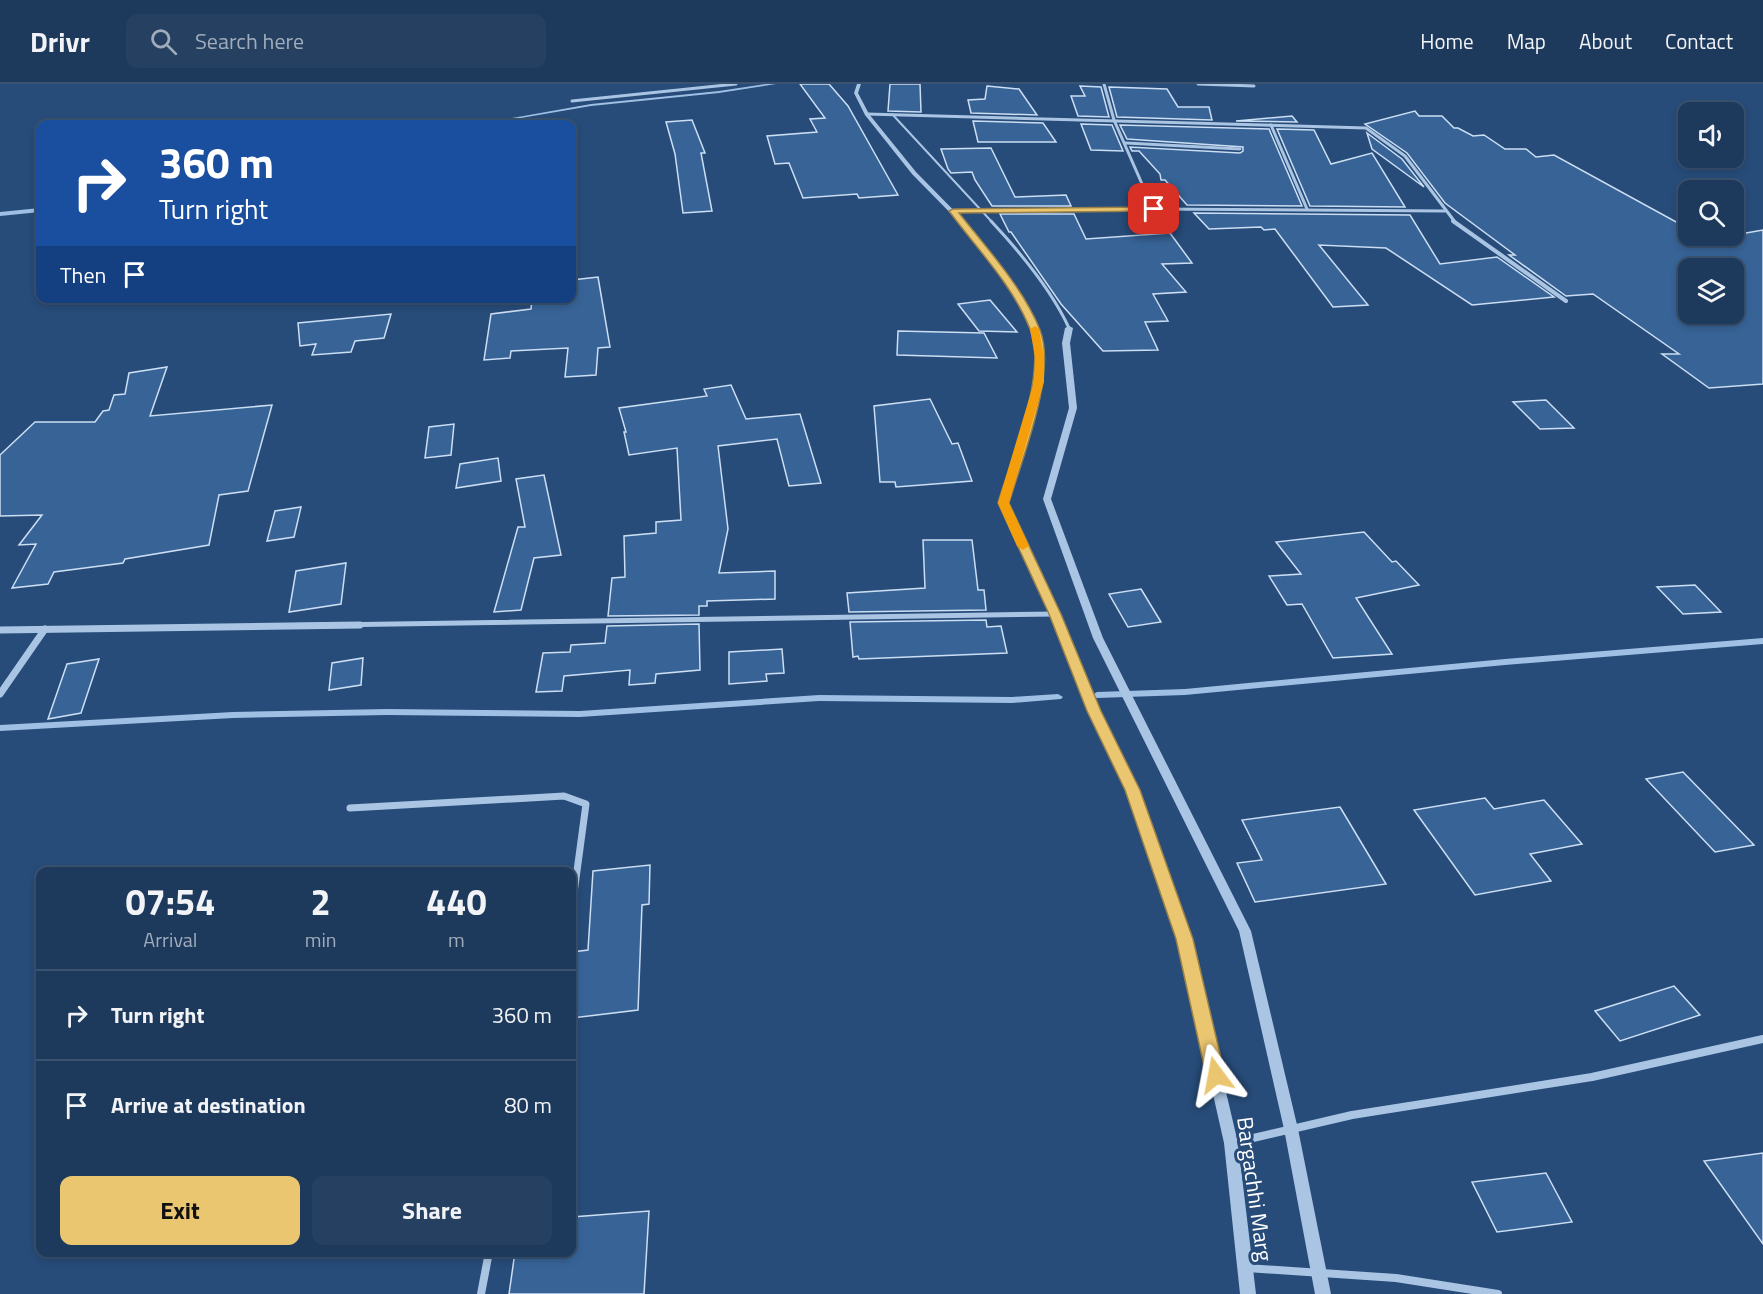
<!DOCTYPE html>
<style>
body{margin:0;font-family:"Titillium Web",sans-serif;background:#254061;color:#f1f3f6;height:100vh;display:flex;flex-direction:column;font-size:22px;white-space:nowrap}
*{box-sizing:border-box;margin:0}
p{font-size:20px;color:#a0acbb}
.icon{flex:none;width:33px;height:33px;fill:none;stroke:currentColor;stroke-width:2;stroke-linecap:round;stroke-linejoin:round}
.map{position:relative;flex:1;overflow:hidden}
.details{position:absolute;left:36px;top:783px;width:540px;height:390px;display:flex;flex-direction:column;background:#1d395b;border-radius:12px;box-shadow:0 3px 9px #0003,0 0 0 2px #3b5371}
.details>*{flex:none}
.hud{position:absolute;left:36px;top:36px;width:540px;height:183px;border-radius:12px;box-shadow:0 3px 9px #0003,0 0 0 2px #3b5371;background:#1a4fa0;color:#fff;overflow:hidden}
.buttons{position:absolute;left:1678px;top:18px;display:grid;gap:12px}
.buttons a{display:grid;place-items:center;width:66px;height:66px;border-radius:12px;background:#1d395b;box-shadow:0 3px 9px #0003,0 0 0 2px #3b5371;font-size:30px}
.pin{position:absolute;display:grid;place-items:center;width:51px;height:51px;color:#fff;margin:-26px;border-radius:12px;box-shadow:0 3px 9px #0006}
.me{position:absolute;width:66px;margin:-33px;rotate:347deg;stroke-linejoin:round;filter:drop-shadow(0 0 4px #0008)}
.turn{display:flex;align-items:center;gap:21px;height:126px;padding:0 24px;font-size:27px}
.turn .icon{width:78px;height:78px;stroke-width:2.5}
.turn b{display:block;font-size:42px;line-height:51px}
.then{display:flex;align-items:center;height:57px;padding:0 24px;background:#0003;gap:12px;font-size:22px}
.eta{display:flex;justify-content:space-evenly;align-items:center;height:102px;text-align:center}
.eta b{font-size:36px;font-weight:700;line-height:42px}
.primary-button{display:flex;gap:12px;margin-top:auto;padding:12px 24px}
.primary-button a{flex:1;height:69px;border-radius:12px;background:#ebc670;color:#111;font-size:24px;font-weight:700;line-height:69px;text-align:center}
.primary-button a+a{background:#254061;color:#f1f3f6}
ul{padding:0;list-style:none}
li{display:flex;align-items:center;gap:18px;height:90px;padding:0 24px;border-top:2px solid #3b5371}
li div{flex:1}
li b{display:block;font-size:22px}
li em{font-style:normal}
header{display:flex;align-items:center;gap:36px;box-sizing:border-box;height:84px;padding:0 30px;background:#1d395b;border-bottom:2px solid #3b5371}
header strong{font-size:28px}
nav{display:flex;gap:33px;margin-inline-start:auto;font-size:21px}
.search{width:420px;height:54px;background:#254061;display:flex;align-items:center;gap:15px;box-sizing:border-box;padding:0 21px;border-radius:12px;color:#a0acbb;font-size:22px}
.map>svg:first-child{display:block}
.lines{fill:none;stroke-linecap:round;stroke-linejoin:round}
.stream{fill:#9fbfe4;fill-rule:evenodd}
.building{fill:#376396;stroke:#ccdef3;stroke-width:1.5;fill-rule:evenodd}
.service-far1{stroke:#aac5e3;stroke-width:2}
.service{stroke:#aac5e3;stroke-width:3}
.minor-far4{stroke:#aac5e3;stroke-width:3}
.minor-far3{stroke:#aac5e3;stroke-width:4}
.minor-far2{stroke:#aac5e3;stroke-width:5}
.minor-far1{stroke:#aac5e3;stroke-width:7}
.minor{stroke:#aac5e3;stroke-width:8}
.tertiary{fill:#aac5e3;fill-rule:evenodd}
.route{fill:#ebc670;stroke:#998149;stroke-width:1.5}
.slow{fill:#f59e0b}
.labels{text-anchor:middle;stroke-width:6;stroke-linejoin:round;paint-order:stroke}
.street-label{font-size:22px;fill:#fff;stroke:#274c79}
</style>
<header>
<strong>Drivr</strong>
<div class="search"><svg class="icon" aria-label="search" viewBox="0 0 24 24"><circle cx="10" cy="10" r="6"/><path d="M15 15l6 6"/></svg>Search here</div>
<nav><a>Home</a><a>Map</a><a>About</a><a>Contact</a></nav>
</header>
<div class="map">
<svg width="1763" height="1210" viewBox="0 0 1763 1210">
<rect width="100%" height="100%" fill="#274c79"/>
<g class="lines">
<g class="stream">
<path d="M766,0H776L719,9L591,22L486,40H479L591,20L719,7Z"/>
<path d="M40,124V128L0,132V128Z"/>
<path d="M1763,554V560L1505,581L1185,611L1097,614L1092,611L1097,608L1185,605L1505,575Z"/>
<path d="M1058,610L1063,613L1061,615L1012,619L819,617L580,633L387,631L233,634L0,647V641L233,628L387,625L580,627L819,611L1012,613Z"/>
</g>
</g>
<g class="building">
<path d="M800,0H829L848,22L898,111L859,114L857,110L803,114L789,79L775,80L767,52L817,48L810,35L825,34Z"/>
<path d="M890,0H920L921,28L888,27Z"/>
<path d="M987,2L1019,5L1037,31L971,29L968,16L985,15Z"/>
<path d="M1080,2L1101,3L1109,33L1078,32L1071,12H1085Z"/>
<path d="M1109,3L1167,5L1178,23H1209L1212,36L1117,33Z"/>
<path d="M1415,27L1419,32H1442L1454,44H1458L1473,52L1484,51L1505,65H1526L1536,73L1554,71L1689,145V159L1763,146V300L1709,304L1662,270H1679L1593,210L1566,212L1509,171H1515L1445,119L1407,69L1365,40ZM1689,184H1734V230H1689Z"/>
<path d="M1292,32L1297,38L1236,37Z"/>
<path d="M692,36L705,69H701L712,127L683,129L675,70L666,38Z"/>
<path d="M973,37L1043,39L1056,58H978Z"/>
<path d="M1081,40L1112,41L1123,67L1091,66Z"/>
<path d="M1120,41L1269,45L1302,122L1187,121L1165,96H1161L1160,90L1139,67H1132L1130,63L1240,69L1243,67V63L1127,55Z"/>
<path d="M1277,45L1314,46L1331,80L1372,69L1405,123L1310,122Z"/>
<path d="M1367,49L1402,75L1424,103L1372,65Z"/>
<path d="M991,64L1015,113L1066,111L1071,122H992L975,96L972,88L951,89L948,85L941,65Z"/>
<path d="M1194,129L1410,131L1440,180L1497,173L1554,213L1472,221L1386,164L1319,161L1368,221L1333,223L1275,145L1264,146L1261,143L1209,145Z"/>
<path d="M1000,130H1074L1086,155L1170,149L1192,179L1162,180L1186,208L1153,210L1168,237L1145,238L1158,266L1103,267L1061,220L1011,148H1009Z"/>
<path d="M598,193L610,263L598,264L596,291L565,293L568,264L511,267L510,274L484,276L491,230L531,225L532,214H572V196Z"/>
<path d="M990,216L1017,248L979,247L958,220Z"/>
<path d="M391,230L384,254L355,257L351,268L312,271L316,260L300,262L298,239Z"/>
<path d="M898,247L984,249L997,274L897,271Z"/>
<path d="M167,283L150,332L272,321L248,407L219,411L209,461L125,475L123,479L54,488L48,500L12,504L36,460L19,461L42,431L0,432V371L35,338H95L103,327L109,326L114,311L125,310L129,289Z"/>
<path d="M731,301L746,335L800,330L821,399L789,402L777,355L718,362L728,445L719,489L775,487V515L707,517V522H699V531L608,532L612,494L625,493L624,452L656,449V438L681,436L677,364L629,371L624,348H626L619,324L707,312L704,305Z"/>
<path d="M930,315L952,360L958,359L972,397L896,403L895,398H880L874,322Z"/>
<path d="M1546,316L1574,344L1540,345L1513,318Z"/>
<path d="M454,340L451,371L425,374L429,343Z"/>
<path d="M498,374L501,397L456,404L460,380Z"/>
<path d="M544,391L561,471L534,474L521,526L494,528L518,443H525L516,395Z"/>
<path d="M301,423L294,453L267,457L275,427Z"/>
<path d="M1364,448L1392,478L1396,477L1419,501L1356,514L1392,570L1333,574L1302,520L1287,521L1269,492L1301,490L1276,458Z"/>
<path d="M923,456H972L978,506H984L986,526L849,528L847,509L925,504Z"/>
<path d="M346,479L341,520L289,528L296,487Z"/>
<path d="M1695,501L1721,528L1683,530L1657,503Z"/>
<path d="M1141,505L1161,538L1128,543L1109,510Z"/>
<path d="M986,536L987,543L1001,542L1007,569L859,575L858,572L853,573L850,538Z"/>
<path d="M699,540L700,586L656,590L655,599L629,601L630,586L564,592L562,607L536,608L543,569L570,568L571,561L605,559L607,542Z"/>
<path d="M782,565L784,589L766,590L767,597L729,600V568Z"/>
<path d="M363,574L361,601L329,606L332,579Z"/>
<path d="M99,575L81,629L48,635L67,580Z"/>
<path d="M1683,688L1754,761L1715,768L1646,695Z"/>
<path d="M1485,714L1494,725L1544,716L1582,760L1530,770L1551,797L1475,811L1414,726Z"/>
<path d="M1340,723L1386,800L1255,818L1237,779L1262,776L1242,736Z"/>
<path d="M650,781L649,820L642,821L638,926L572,934V868L588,866L593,787Z"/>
<path d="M1674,902L1700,931L1620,957L1595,927Z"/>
<path d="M1763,1069V1160L1704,1077Z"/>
<path d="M1546,1089L1572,1138L1497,1148L1472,1098Z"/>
<path d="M649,1127L644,1210H509L515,1168H572V1133Z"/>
</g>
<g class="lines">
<path class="service-far1" d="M892,30L992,138"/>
<path class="service" d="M991,137C1020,168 1051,205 1069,244"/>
<g class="minor-far4">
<path d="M1104,0L1114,36L1153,125"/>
<path d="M1198,0L1254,2"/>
<path d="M572,17L736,0"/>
<path d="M867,30L1366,44L1405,72L1455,138"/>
<path d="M1271,41L1307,125"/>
<path d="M1126,59L1240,65"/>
<path d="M953,127L1153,125L1445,127"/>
</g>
<path class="minor-far3" d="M1453,137L1566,217"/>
<path class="minor-far2" d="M261,542L1055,530"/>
<g class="minor-far1">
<path d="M0,546L360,541"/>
<path d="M0,610L45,545"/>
<path d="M350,724L564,712L586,720L572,824"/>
</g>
<g class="minor">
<path d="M1232,1059L1352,1031L1592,993L1763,955"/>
<path d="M1247,1184L1396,1194L1498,1210"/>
<path d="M481,1210L489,1168"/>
</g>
<g class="tertiary">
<path d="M857,0H861L858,9L869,30L916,88L974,147L1011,197L1040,246L1044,273L1043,299L1007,419L1060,530L1099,627L1139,706L1190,855L1238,1059L1256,1210H1240L1224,1059L1178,855L1127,706L1089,627L1050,530L999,419L1035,299L1036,273L1032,246L1005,197L970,149L912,90L865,31L854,9Z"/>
<path d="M1069,242L1073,244L1070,259L1077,324L1051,415L1103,554L1251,847L1298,1045L1331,1210H1315L1284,1045L1239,847L1093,554L1043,415L1069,324L1062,259L1065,244Z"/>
</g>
</g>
<path class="route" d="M1154,123L1157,125L1156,127L959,129C986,163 1024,205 1040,246C1057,290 1022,374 1009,419L1061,530L1101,627L1140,706L1193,855L1225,991L1222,997L1216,1000L1209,997L1206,991L1176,855L1125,706L1087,627L1049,530L998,419C1011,375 1048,288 1030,245C1012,200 977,165 949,127L953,125Z"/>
<path class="slow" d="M1035,242L1039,245L1044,273V298L1009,419L1029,462L1023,466L1017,462L998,419L1034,298L1035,273L1030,245Z"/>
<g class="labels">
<g class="street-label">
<text transform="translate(1255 1105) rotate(82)" y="8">Bargachhi Marg</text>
</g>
</g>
</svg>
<div class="buttons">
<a><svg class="icon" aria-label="sound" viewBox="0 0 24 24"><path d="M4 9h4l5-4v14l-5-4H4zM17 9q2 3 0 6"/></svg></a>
<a><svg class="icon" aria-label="search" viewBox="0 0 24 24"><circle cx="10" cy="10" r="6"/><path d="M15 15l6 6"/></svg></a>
<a><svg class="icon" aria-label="layers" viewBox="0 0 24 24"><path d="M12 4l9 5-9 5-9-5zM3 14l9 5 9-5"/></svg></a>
</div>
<div class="pin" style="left:1154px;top:125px;background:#d93025"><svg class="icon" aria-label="arrive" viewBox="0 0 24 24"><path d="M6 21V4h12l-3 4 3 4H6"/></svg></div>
<svg class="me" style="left:1216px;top:991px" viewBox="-20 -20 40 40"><path d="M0-17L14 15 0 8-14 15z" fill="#ebc670" stroke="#fff" stroke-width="4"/></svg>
<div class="hud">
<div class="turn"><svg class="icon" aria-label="right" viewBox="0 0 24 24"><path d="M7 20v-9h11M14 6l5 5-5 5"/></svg><div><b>360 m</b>Turn right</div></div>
<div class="then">Then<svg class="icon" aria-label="arrive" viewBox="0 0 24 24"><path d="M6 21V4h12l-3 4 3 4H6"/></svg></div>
</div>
<section class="details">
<div class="eta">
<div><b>07:54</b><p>Arrival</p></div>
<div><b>2</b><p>min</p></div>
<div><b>440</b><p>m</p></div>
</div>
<ul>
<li><svg class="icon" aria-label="right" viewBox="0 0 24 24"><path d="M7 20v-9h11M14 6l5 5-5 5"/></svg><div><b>Turn right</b></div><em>360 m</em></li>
<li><svg class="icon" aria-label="arrive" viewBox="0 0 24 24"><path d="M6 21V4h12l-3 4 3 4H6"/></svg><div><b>Arrive at destination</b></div><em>80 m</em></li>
</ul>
<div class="primary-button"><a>Exit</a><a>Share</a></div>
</section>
</div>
